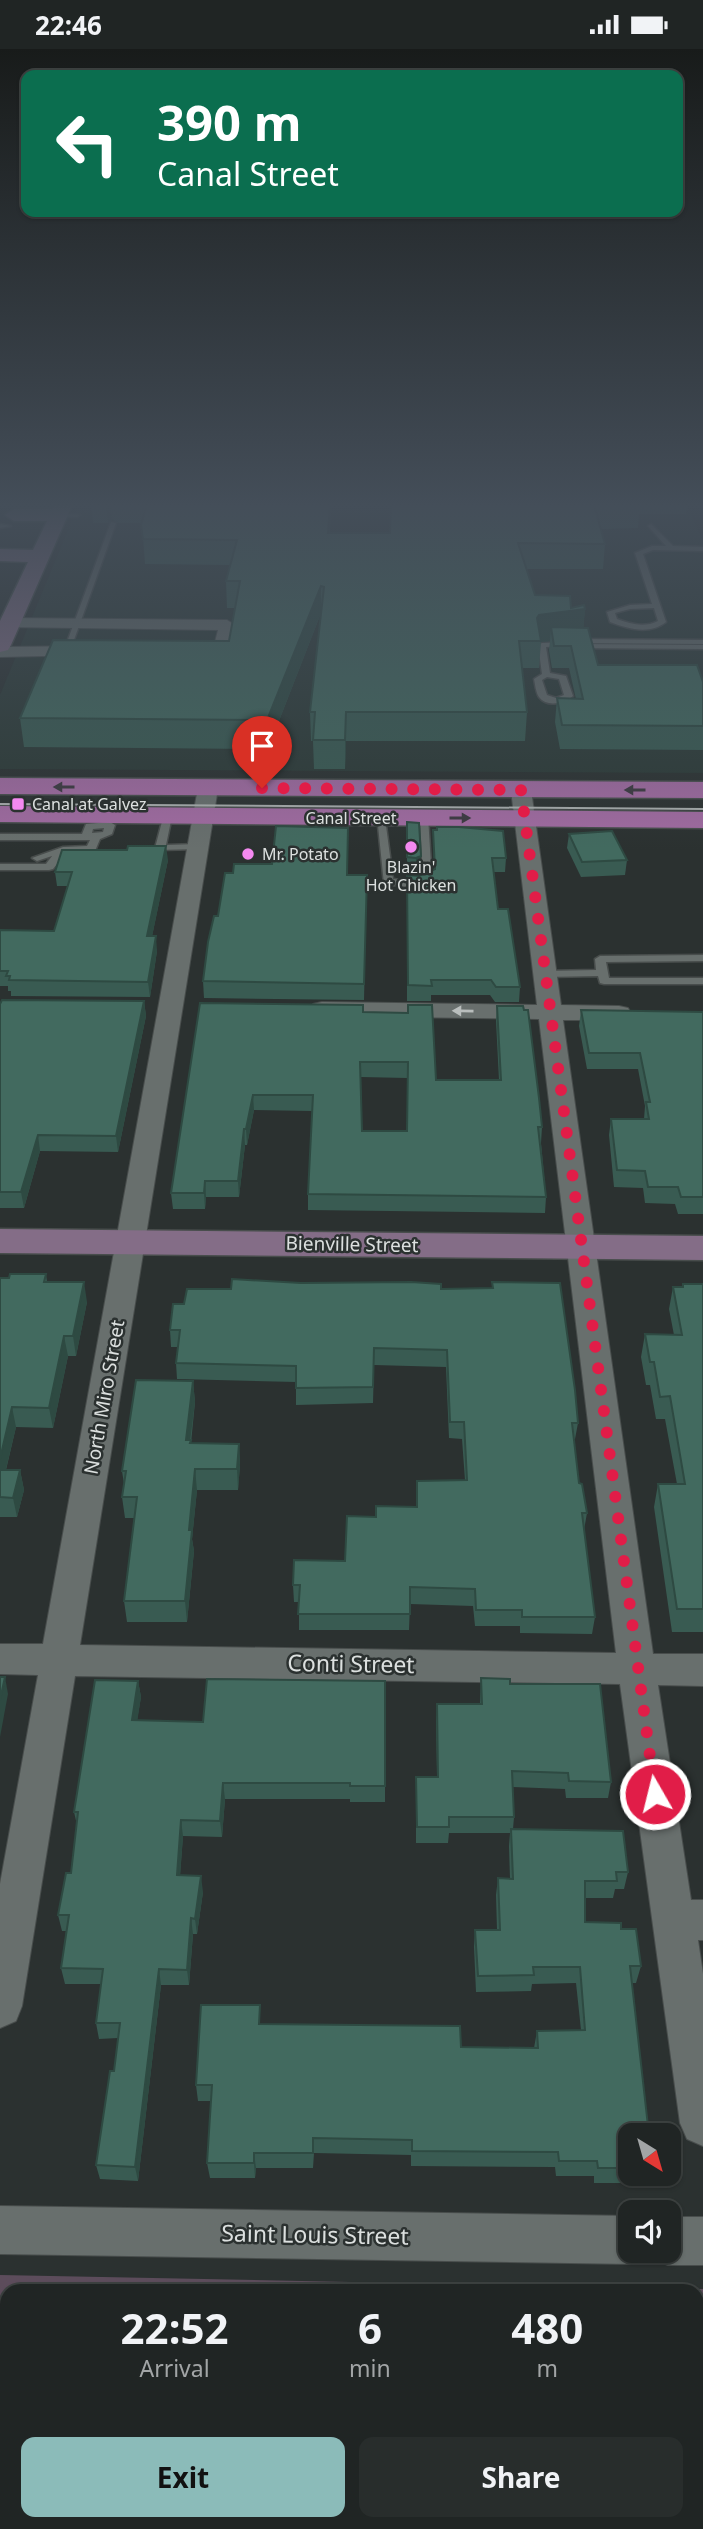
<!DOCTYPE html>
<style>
body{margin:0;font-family:"Noto Sans",sans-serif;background:#282d2c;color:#f1f3f6;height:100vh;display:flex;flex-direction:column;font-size:26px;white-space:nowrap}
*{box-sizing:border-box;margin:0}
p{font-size:23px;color:#a2a5a6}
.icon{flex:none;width:38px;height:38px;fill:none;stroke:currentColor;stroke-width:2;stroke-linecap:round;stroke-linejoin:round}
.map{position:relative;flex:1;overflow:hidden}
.drawer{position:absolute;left:0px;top:2235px;width:704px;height:247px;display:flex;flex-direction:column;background:#202524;border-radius:21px 21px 0 0;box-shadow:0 2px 5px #0004,0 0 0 2px #3d4241}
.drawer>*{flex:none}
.banner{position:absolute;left:21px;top:21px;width:662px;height:147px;border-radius:14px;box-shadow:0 2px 5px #0004,0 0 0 2px #3d4241;background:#0b6e4f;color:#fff;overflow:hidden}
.needle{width:46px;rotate:143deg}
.fabs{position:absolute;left:618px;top:2074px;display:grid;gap:14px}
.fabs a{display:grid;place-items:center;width:63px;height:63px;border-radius:14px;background:#202524;box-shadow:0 2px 5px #0004,0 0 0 2px #3d4241;font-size:35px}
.pin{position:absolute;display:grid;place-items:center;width:60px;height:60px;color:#fff;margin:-72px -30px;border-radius:50% 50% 50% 0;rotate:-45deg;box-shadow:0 0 7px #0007}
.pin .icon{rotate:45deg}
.me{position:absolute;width:77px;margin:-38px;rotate:352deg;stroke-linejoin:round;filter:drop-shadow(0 0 5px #0008)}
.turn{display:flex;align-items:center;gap:24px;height:147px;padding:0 21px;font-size:32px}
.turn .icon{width:91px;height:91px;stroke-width:2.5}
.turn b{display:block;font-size:49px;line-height:60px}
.eta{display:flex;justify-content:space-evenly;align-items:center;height:119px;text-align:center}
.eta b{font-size:42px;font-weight:700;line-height:49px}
.button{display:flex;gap:14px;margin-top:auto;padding:14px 21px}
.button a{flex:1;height:80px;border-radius:14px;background:#8bbbb9;color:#111;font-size:28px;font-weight:700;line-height:80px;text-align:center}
.button a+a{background:#282d2c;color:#f1f3f6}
.status{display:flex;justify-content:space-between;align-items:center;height:49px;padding:0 35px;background:#202524;direction:ltr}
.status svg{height:19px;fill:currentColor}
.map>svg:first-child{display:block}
.built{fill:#2c3a36}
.green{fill:#5c4c5b;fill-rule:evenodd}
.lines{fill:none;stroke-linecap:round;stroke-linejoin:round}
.lane-casing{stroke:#484d4c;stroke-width:3}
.street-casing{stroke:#484d4c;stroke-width:2}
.secondary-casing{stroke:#484d4c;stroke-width:3}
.primary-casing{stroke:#484d4c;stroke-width:3}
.lane{fill:#686f6d;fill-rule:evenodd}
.street{fill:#686f6d;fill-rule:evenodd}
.secondary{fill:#846d87;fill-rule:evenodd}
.primary{fill:#a16ba1;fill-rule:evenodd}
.tram{stroke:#a9aead;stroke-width:2}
.wall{fill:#395b52;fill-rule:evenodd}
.shaded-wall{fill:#2e4a42}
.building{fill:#426a5f;stroke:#2e4a42;stroke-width:2;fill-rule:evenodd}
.oneway{fill:#3d3a41}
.oneway2{fill:#b9bebd}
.route{stroke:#e11d48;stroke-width:12;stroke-dasharray:0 21.6}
.poi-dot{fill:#f489f0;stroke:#2b3130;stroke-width:2.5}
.labels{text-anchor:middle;stroke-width:5;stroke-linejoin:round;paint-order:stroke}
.far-poi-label{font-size:16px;fill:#dce0df;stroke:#2b3130;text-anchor:start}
.far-street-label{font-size:16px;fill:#dce0df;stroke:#2b3130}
.street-label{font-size:19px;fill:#dce0df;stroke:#2b3130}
.near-street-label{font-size:23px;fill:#dce0df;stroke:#2b3130}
</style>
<div class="status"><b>22:46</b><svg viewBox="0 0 49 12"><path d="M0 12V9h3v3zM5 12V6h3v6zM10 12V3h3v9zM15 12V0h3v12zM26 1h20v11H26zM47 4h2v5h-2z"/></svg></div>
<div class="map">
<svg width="703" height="2480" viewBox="0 0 703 2480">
<rect width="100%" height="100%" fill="#2b3130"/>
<path class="built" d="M79,454H686L703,492V724L0,720V646Z"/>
<path class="green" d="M0,2226L703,2240V2480H0ZM7,2242H696V2474H7Z"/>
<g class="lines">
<g class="lane-casing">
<g id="lane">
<path d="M59,464L80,466L77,468L57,467Z"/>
<path d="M111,473L116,474L70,602L63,604Z"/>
<path d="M0,475L11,477L0,479Z"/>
<path d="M651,475L673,497L703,498V502L653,501L643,505L666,573C649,586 629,580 610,573L607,563L630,556L652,555L635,504L652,497H666L648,477ZM654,559L658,572C644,579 631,575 617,570L615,564L630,560Z"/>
<path d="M575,590L703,591V595L572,594L571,592Z"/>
<path d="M565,593V597L546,598L550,624L566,627L573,647C565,654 547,659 539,648C536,644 535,635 534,630L542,625L538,596L542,594ZM547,628L559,630L564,646L556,649L547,646L542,631Z"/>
<path d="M576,595L703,596V600L573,599V595Z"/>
<path d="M164,765L172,767L166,796L198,795L201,796V800L157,801L155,799Z"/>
<path d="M377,767L385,769L393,830L416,833L423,830L420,769L428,767L432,833L418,839L384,835Z"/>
<path d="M110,773L115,776L112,785L100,790L95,802L66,804L53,820L49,821H0V815H46L52,807L37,812L32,809L63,798L87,797L90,791H0V785H82L86,775ZM104,779L103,783L92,784L93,780Z"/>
<path d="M703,906V912L606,913L609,929H703V935H604L600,934L598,927L545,928L539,925L545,922L596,921L595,910L600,907Z"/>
</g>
</g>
<g class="street-casing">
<g id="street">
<path d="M10,569L227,571L235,576L227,606L193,607L184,602L187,598L214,597L218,581L4,578L2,574Z"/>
<path d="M87,597L96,602L93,606L0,608V598Z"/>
<path d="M208,733L215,735L218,739L80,1596L616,1604L539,970L322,967L313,965L310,960L313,955L322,953L537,956L511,741L514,737H528L531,741L561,956L619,957L628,959L631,964L628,969L619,971H563L653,1605H703V1637L658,1636L691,1851H703V1891H698L703,1925V2097L687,2090L680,2074L620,1635L75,1627L22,1957L16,1972L0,1979V1835L38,1626L0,1625V1595H43L198,739L201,735Z"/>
<path d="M0,2157L630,2167V2202H668V2168H703V2216H668L651,2209L649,2204L647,2208L630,2215L0,2205Z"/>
</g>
</g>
<g class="secondary-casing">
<g id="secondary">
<path d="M55,454H73L11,596L8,601L0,603V572L28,513L0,512V500L33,501L47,472H14L5,466L14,460H52Z"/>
<path d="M0,1180L703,1187V1211L0,1204Z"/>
</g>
</g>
<g class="primary-casing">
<g id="primary">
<path d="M0,729L703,733V749L0,745Z"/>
<path d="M0,757L703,763V779L0,773Z"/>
</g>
</g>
<use href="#lane" class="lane"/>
<use href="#street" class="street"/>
<use href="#secondary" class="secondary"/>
<use href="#primary" class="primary"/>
<path class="tram" d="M0,755L703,760"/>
</g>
<g class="wall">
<path d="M91,454H331L330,484H390L391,454H688L686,465H639L638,479L601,480L605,495L603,520H526L535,546L571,559L585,560L583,579L598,616L703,633V701L560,700L555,673L557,649L576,650L569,619H552L549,601L550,592L541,593L539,619H522L527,663L525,692H346L345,720H314L313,692H311L310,663L321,564L268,700L24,698L20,669L229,592L235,559H227L226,532L230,516L145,515L142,474H118L112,470L108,474H93Z"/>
<path d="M407,773L420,827L434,821L433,781L506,809L505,823H493L498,860L520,938L519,953H495L490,946H431V952H407Z"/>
<path d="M569,785L627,811L625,826L581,828L567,799Z"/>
<path d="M168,811L152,887L157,902L150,948L11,947V942H8V937H0V881L54,882L68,837H57L55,823Z"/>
<path d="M347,826H367L364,951L204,949L203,932L218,867Z"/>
<path d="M144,952L146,967L118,1103L40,1102L24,1159H0V955Z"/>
<path d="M200,954L363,963L436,1031H499L496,972L497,957L542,1078L541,1094L546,1148L545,1164L308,1161V1145L312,1062L254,1061L247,1096H245L239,1148H206L205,1160H173L171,1144ZM361,1028L407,1029V1082H362Z"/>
<path d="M581,961L703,963V1165H678L675,1155L645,1154L643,1139L614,1138L609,1086L611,1070H644L645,1057L638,1020H587L579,977Z"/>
<path d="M46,1225L47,1233L87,1253L76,1307H68L53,1379L16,1378L6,1421H20L24,1441L17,1468H0V1229H9Z"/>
<path d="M492,1233L578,1374L575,1390H574L579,1434L587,1464L584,1481L595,1568L592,1585L520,1584V1577H475L473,1557L410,1555L409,1581H299V1553H294L293,1536L345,1512L376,1468L416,1458L417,1432L465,1431L462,1390L449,1389L446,1318L374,1316L373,1354L296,1356V1333L177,1330L176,1314L178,1298H171L170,1281L184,1255L231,1240L492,1239Z"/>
<path d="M683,1235H703V1583H672L654,1458L658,1435H677L665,1370H656L650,1336H646L641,1308L645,1285L674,1286L669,1260L673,1238H682Z"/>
<path d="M193,1332L195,1353L191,1394L239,1395L240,1416L238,1441H197L192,1490L194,1502L187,1573H127L124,1552L134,1469H125L122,1448L124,1435L122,1422Z"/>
<path d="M481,1629L510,1635L611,1733L608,1749H566L565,1740L513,1738L514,1768L513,1780L628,1823L624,1840H615L613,1849H585V1873L621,1880L641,1917L636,1934H632L630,2124H651L648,2134H594V2127H556L555,2118L411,2117V2106L314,2104L313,2119H256L255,2129H210L207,2114L211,2052H198L196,2036L461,1998L534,1999L537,1982L581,1981L576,1934L532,1935L531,1942L476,1943L474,1898L475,1881H497L496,1846L498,1829L510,1830L509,1797L510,1784H449L448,1794H416V1728H437L436,1672L437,1655H480Z"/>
<path d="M138,1632L141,1648L137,1671L203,1673L385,1632V1753H350V1750H225L222,1788L183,1787L180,1826L203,1843L197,1885H193L189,1936H161L138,2132L100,2130L96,2116L114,2022L118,1989L99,1990L96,1974L101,1935H65L61,1919L66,1882H62L58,1866L71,1824L77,1776L74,1763Z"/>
</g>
<g class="shaded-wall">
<path d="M106,454H110L112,470L108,474Z"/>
<path d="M330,454H331L328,509V484Z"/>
<path d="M321,537V564L268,700L267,671Z"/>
<path d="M585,560L583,587L551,578L550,592L541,593L537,569L539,566Z"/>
<path d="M346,663V692L345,720V691Z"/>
<path d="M166,797L168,811L149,902L147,887Z"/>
<path d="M421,807L420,828L416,830V809Z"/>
<path d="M156,887L157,902L150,948L148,933Z"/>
<path d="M144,952L146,967L118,1103L116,1087Z"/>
<path d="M253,1046L254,1061L247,1096L246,1080Z"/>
<path d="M244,1080L245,1096L239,1148L238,1132Z"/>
<path d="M38,1086L40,1102L24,1159L21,1143Z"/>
<path d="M205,1132L206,1148L205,1160L204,1144Z"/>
<path d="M84,1233L87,1253L76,1307L73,1287Z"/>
<path d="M64,1287L68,1307L53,1379L49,1359Z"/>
<path d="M193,1332L195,1353L190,1393L191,1391L193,1412L186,1391Z"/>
<path d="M12,1358L16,1378L1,1441L0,1434V1410Z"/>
<path d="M239,1395L240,1416L238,1441L237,1420Z"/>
<path d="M195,1420L197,1441L192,1490L194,1502L187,1573L185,1552L189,1481Z"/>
<path d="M20,1421L24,1441L17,1468L13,1449Z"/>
<path d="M5,1628L8,1645L0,1688V1651Z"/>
<path d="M138,1632L141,1648L135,1687L132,1671Z"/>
<path d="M223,1734L225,1750L222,1788L220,1772Z"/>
<path d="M181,1771L183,1787L179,1842L177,1826Z"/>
<path d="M201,1827L203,1843L197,1885L195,1870Z"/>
<path d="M191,1869L193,1885L189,1936L187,1921Z"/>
<path d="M159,1920L161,1936L138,2132L135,2118Z"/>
<path d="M254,2104L256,2119L255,2129L254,2114Z"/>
</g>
<g class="building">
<path d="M147,454H330L328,484H390L391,454H640L594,456L605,495L518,494L535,546L570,547L571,559L584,556L585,560L539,566L537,569L541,592H519L527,663H346L345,691H313L315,663H310L324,538L321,537L267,671L20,669L53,591L229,592L240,532H226L237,491L143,490L141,476Z"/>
<path d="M551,578L588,579L598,616H697L703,633V677L562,676L557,649L583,650L571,597H554Z"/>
<path d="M407,773L419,774L421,807L416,809L407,808Z"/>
<path d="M276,777L348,779L347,826H367L364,935L203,932L208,893L214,867H218L225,824H233L234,815H272Z"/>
<path d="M437,778H459L503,782L506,809H492L498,860H508L520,938H496L491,931H431L432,937L408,936L407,826L419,827L435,820L433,781H437Z"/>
<path d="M612,782L627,811L582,813L569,785Z"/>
<path d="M128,797H166L147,887H156L148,933L9,931L10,927H6L8,922H0V881L54,882L72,823H55L62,801H127Z"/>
<path d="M2,951L144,952L116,1087L38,1086L21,1143H0V955Z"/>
<path d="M200,954L363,956V963L408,964V956H432L436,1031H501L497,957H523L524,961H528L539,1049L542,1078H538L546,1148L308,1145L313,1046H253L246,1080H244L238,1132H205L204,1144H171ZM360,1013H408L407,1082H362Z"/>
<path d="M581,961L703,963V1148H681L678,1138H648L645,1122L617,1121L611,1070H649L646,1053H650L640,1004H589Z"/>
<path d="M10,1225H46L44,1233H84L73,1287H64L49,1359L12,1358L0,1410V1229H9Z"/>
<path d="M232,1230L301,1234L411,1233L441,1235V1240L493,1239L492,1233L560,1234L575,1341L578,1374H572L579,1434L582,1435L587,1464H582L595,1568H522V1561H476L475,1540L410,1538V1565H298L300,1536H293L294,1511L345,1512L347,1467L376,1468V1457L417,1458V1432L467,1431L464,1373H450L447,1301L374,1299L373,1338L296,1339V1317L176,1314L180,1281H170L173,1255H184L187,1240H231Z"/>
<path d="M683,1235H703V1560H677L658,1435H685L670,1347L660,1348L654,1313H650L645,1285L682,1286L673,1238H683Z"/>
<path d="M136,1331L193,1332L186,1391H191L190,1394L239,1395L237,1420H195L189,1481H192L185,1552H124L137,1448H122L126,1422H122Z"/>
<path d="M0,1421H20L13,1449L0,1448Z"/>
<path d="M0,1628H5L0,1651Z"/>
<path d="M481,1629L510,1630V1635H600L611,1733L569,1732L568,1724L512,1722L514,1768H449V1778H417L416,1728H438L437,1655H482Z"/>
<path d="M207,1630L385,1632V1737H350V1734H223L220,1772L181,1771L177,1826L201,1827L195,1870L191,1869L187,1921L159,1920L135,2118L96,2116L110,2022H114L120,1974H96L103,1920L61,1919L69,1866H58L66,1824H71L78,1763H74L95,1631L138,1632L132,1671L203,1673Z"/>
<path d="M511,1780L623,1782L628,1823H616L617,1832H585V1873L621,1874V1880H636L641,1917H630L649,2086H630V2119H598L597,2112H559L558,2103L412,2102V2091L313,2089V2104H254V2114H207L212,2036H196L201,1956H260L259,1975L460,1977L461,1998L538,1999L537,1982L585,1981L580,1918H533L534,1926L478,1927L475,1881H500L498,1829L513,1830Z"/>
</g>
<defs><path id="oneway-solid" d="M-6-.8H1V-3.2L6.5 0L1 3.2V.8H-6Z" transform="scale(1.75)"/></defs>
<g class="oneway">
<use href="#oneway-solid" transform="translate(64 738) rotate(-180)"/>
<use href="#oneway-solid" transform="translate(635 741) rotate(-180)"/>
<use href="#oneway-solid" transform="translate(460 769)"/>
</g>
<use class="oneway2" href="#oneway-solid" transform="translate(463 962) rotate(-179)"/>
<linearGradient id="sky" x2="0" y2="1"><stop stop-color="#181b1a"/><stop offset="0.57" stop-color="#444e59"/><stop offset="1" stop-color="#444e59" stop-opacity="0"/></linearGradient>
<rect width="703" height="801" fill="url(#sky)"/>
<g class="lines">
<path class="route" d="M262,739L521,741L655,1745"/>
</g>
<g class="poi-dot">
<rect x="11" y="748" width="14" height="14" rx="3.5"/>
<circle cx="411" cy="798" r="7"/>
<circle cx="248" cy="805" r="7"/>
</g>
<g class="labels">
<g class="far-poi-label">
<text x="32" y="761">Canal at Galvez</text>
<text x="262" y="811">Mr. Potato</text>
<text x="411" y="824" text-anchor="middle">Blazin'<tspan x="411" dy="18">Hot Chicken</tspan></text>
</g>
<g class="far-street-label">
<text x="351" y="775">Canal Street</text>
</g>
<g class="street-label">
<text transform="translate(352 1195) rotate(1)" y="7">Bienville Street</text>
<text transform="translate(104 1348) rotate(-80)" y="7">North Miro Street</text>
</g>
<g class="near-street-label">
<text transform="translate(351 1615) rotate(1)" y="8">Conti Street</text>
<text transform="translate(315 2186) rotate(1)" y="8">Saint Louis Street</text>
</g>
</g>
</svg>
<div class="fabs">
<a><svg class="needle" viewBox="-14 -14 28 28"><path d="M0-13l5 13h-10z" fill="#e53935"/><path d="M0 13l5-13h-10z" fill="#a2a5a6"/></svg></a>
<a><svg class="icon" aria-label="sound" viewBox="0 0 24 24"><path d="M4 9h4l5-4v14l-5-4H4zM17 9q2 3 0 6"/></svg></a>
</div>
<div class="pin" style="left:262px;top:739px;background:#d93025"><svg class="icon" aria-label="arrive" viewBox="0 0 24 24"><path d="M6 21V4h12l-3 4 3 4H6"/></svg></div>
<svg class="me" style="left:655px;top:1745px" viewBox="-20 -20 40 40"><circle r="17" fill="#e11d48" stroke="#fff" stroke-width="3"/><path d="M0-11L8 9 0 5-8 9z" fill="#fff"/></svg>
<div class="banner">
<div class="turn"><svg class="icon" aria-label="left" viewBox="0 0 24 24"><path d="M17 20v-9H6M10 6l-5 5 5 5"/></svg><div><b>390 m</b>Canal Street</div></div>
</div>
<section class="drawer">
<div class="eta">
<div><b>22:52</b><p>Arrival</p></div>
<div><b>6</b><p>min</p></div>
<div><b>480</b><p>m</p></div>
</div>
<div class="button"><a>Exit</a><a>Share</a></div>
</section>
</div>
